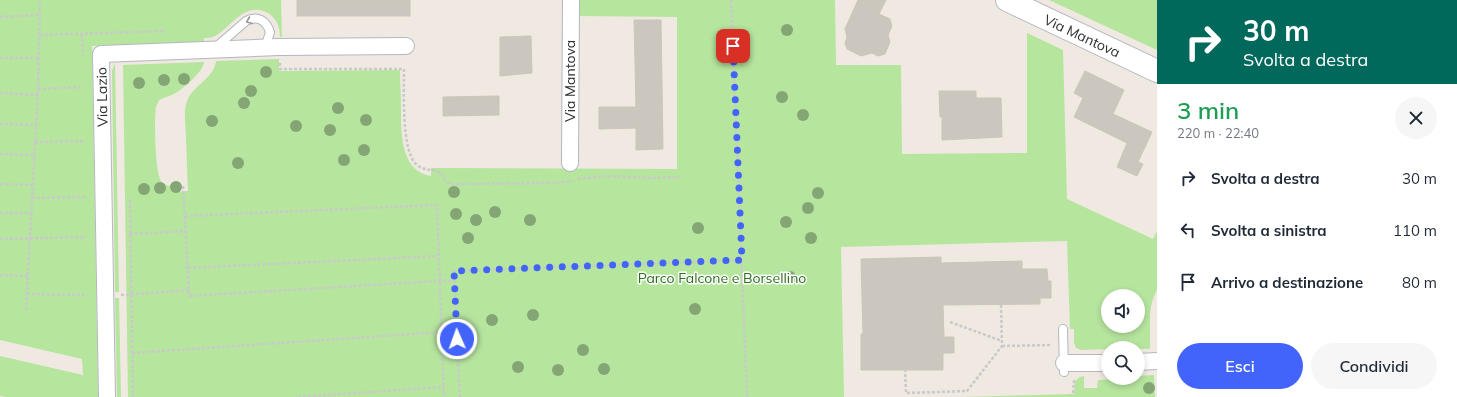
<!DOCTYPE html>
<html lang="it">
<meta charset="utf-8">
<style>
body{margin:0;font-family:Mulish,sans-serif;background:#f6f6f7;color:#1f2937;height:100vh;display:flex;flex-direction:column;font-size:15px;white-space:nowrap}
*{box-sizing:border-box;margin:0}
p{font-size:13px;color:#747a83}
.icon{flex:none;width:22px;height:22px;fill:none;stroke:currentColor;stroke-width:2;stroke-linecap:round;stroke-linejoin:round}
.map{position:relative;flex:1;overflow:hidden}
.drawer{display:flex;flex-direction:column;background:#fff;width:300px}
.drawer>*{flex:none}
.top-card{background:#00695c;color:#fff;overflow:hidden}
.tools{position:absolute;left:1101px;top:289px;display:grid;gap:8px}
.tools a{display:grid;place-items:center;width:44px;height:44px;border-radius:50%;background:#fff;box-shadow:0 2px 6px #0003;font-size:20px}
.pin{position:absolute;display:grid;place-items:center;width:34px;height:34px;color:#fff;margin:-17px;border-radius:8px;box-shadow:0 2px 6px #0006}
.me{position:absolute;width:44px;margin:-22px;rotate:358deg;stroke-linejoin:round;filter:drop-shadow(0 0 3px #0008)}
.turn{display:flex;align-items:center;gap:14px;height:84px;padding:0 20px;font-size:18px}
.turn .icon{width:52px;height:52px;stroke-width:2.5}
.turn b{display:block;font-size:28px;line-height:34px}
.round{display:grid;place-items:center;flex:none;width:42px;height:42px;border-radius:21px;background:#f6f6f7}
.summary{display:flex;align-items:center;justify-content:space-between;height:68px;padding:0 20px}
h1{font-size:24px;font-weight:600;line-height:30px;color:#1e9e55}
.button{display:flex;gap:8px;margin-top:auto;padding:8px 20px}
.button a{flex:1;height:46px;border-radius:24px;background:#4264fb;color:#fff;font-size:16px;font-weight:600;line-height:46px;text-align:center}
.button a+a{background:#f6f6f7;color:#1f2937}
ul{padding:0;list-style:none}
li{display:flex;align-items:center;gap:12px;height:52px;padding:0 20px}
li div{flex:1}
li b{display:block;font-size:15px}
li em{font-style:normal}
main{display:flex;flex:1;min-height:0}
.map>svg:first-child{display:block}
.green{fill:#b6e59e;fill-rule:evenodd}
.building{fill:#cbc7bf;stroke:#cbc5ba}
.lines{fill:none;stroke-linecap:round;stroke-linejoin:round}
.lane-casing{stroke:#b4b7c1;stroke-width:10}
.street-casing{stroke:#b4b7c1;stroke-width:18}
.secondary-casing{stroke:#b4b7c1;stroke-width:24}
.path{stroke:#c9c9c9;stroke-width:2.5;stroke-dasharray:3 2;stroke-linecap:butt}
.lane{stroke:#fff;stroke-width:8}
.street{stroke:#fff;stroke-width:16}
.secondary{stroke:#fff;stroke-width:22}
.tree{fill:#84a574}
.oneway{stroke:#969696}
.route{stroke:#4264fb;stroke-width:7;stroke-dasharray:0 12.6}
.labels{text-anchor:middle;stroke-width:3;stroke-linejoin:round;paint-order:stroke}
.street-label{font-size:14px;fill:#2e2e2e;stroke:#fff}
.park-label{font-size:14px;fill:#2c6e1b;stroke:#fff}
</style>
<main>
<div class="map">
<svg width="1157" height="397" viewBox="0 0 1157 397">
<rect width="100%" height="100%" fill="#efe9e1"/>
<g class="green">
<path d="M0,0H281L282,37H280C280,27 277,19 268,13C243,0 231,29 213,37C210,38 207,38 204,38V42L92,46L98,397H6L0,396V356L83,375L82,359L0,340Z"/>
<path d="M580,0H835L836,65H901L902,154L1027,153V33L1063,50L1067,199L1153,239L1157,231V289L1152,302L1150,313V349L1108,348V349L1081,350L1076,348L1074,343V329H1070L1067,241L841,247L844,397H128L123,65L204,62C204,71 182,90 174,94C169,97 164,97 159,100L156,107C154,119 155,172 161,181C166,187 172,186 178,186L179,192L188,191C187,174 187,156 186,138C186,126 183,112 187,101C193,85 214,79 216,61L279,59V71L400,70C400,83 401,95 401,108C401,132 400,171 431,176V168L677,169V17L579,16ZM1108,296H1138V326H1108Z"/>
<path d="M1049,0H1157V50Z"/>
<path d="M115,63L119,292H115L112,71Z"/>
<path d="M115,298H119L121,397H117Z"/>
<path d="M1154,375L1155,397H960L1074,394L1075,381L1080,377L1084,376V388H1097L1098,380L1138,378V376Z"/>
</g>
<g class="building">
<rect x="297" y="0" width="113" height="16"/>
<path d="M858,0H886L879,14L890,19L892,26L888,35L890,42L885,54L878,56L872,53L861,56L847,49L845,43L847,37L845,29Z"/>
<path d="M634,20H661L663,149L636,150V128L599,129V107H636Z"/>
<path d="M531,36L532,73L500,76V37Z"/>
<path d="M1085,71L1124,90L1113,114L1152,132L1138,162L1143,164L1137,176L1117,167L1127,143L1074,117L1083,98L1074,93Z"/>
<path d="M939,91H976V98H1001L1002,137L942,140V117H940Z"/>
<path d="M499,96V115L443,116V97Z"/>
<path d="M941,257V263L1022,261V269H1047L1048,281H1051V298H1040V304L943,305L944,337H954V353H943V370H861V334H863L861,259Z"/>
</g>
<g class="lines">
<g class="lane-casing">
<g id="lane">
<path d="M215,48L246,21C257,15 266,20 270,32L267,42L261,46"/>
<path d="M1063,329L1064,372"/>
</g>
</g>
<g class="street-casing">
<g id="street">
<path d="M570,163L571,0"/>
<path d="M1138,362L1157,361"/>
<path d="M1064,363H1108"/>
<path d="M107,397L101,54L279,47L406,46"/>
</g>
</g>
<g class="secondary-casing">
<path id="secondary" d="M1007,0L1157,71"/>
</g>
<g class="path">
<path d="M731,0L747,397"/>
<path d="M0,17L40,15"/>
<path d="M82,34L83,55"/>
<path d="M40,35L165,31"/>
<path d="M0,58H40"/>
<path d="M280,63V69H404C404,90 401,152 417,165C425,171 433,169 441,173L445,180L450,184L552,183L573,181"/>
<path d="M38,89L83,87"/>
<path d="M0,93L38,95"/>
<path d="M0,124L37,125"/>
<path d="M35,142L84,141"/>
<path d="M0,154L35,155"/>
<path d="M578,179L603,176L654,178L679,177"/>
<path d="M0,184L33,185"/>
<path d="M183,186L189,296L455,280"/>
<path d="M32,198L85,197"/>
<path d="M130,200L133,397"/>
<path d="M0,213H31"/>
<path d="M185,216L437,205L444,397"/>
<path d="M130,234L186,231"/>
<path d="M0,239L86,237"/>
<path d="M188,268L439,256"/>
<path d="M0,275L27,276"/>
<path d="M27,294L88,295"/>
<path d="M121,295L189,290"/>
<path d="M26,310L38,89L40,0"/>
<path d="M950,322L1002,341"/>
<path d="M1002,346L1052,345"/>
<path d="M132,353L442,332"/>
<path d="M905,369L906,393L967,391L1002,346L1001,302"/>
<path d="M1073,393L1074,380"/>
<path d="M298,397L444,387"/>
<path d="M460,397L454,271L742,260"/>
</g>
<use href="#lane" class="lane"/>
<use href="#street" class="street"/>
<use href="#secondary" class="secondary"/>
</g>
<g class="tree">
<circle cx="787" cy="30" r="6"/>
<circle cx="266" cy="72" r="6"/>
<circle cx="184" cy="79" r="6"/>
<circle cx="164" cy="80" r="6"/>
<circle cx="139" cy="83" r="6"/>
<circle cx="251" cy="91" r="6"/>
<circle cx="782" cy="97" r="6"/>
<circle cx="244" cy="103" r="6"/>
<circle cx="338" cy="108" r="6"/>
<circle cx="803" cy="115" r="6"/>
<circle cx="366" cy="120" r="6"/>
<circle cx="212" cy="121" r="6"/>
<circle cx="296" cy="126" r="6"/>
<circle cx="330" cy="130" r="6"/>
<circle cx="364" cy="150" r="6"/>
<circle cx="344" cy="160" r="6"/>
<circle cx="238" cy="163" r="6"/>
<circle cx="176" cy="187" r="6"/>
<circle cx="160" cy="188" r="6"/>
<circle cx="144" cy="189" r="6"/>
<circle cx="454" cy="192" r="6"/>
<circle cx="818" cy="193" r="6"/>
<circle cx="808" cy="208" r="6"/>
<circle cx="495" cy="212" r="6"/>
<circle cx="456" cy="214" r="6"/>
<circle cx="476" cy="220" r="6"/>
<circle cx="530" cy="220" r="6"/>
<circle cx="786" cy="222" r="6"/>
<circle cx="698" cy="228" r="6"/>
<circle cx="468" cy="238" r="6"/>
<circle cx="811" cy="238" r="6"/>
<circle cx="790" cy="277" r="6"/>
<circle cx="695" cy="309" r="6"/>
<circle cx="533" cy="315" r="6"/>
<circle cx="492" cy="320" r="6"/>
<circle cx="583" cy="350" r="6"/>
<circle cx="518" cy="367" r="6"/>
<circle cx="604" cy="369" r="6"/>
<circle cx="558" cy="370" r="6"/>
<circle cx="1149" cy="388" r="6"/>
</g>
<defs><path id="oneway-chevron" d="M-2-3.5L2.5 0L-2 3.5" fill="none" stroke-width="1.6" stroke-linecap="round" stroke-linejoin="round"/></defs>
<use class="oneway" href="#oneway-chevron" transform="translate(249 21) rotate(157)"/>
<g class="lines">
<path class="route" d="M457,339L454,271L742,260L733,46"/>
</g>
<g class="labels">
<g class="street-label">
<text transform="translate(1082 36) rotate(25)" y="5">Via Mantova</text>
<text transform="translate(570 81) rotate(-90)" y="5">Via Mantova</text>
<text transform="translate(102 97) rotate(-91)" y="5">Via Lazio</text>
</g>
<g class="park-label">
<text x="722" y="283">Parco Falcone e Borsellino</text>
</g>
</g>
</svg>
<div class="tools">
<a><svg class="icon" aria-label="sound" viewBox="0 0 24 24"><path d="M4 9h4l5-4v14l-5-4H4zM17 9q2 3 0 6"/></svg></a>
<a><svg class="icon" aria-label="search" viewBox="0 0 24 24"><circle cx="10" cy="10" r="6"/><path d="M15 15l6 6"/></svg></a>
</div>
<div class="pin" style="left:733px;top:46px;background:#d93025"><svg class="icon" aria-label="arrive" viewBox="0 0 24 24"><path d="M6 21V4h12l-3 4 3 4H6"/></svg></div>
<svg class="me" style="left:457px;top:339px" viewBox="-20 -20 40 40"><circle r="17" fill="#4264fb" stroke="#fff" stroke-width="3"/><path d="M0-11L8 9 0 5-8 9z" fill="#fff"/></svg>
</div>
<section class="drawer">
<div class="top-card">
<div class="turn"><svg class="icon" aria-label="right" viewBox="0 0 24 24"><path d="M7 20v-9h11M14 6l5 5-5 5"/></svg><div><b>30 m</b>Svolta a destra</div></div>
</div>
<div class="summary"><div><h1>3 min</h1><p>220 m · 22:40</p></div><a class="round"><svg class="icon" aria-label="close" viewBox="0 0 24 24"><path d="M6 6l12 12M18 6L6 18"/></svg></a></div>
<ul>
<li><svg class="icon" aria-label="right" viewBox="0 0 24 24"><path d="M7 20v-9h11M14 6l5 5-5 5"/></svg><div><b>Svolta a destra</b></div><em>30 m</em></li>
<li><svg class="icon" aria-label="left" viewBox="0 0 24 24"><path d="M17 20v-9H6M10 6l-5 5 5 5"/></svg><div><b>Svolta a sinistra</b></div><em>110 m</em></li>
<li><svg class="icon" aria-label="arrive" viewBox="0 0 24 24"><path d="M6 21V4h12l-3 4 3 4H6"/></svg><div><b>Arrivo a destinazione</b></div><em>80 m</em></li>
</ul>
<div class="button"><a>Esci</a><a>Condividi</a></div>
</section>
</main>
